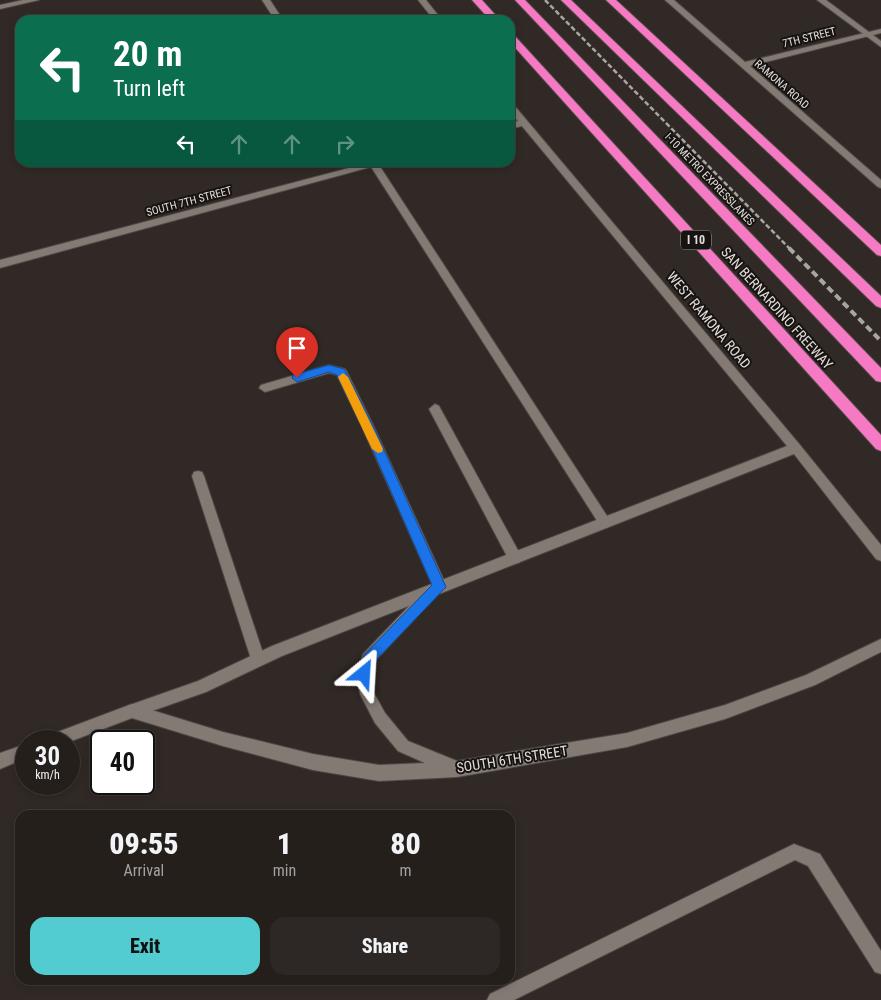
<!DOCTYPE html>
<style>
body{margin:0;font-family:"Roboto Condensed",sans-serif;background:#2d2725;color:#f1f3f6;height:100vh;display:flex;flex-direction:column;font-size:19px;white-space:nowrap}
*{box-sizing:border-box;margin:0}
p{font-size:16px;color:#a3a2a3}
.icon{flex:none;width:28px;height:28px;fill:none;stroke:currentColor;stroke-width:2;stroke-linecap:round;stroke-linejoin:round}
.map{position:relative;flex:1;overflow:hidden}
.details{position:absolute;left:15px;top:810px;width:500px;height:175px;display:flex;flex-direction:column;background:#251f1c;border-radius:15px;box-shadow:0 2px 8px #0003,0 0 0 1px #423d3b}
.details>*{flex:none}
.banner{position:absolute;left:15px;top:15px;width:500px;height:152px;border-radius:15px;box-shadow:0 2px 8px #0003,0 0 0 1px #423d3b;background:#0b6e4f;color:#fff;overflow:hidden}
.speed{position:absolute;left:15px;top:730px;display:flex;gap:10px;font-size:25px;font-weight:700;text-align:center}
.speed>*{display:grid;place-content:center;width:65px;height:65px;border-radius:50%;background:#251f1c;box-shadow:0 2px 8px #0003,0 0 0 1px #423d3b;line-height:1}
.speed small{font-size:12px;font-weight:400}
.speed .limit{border:2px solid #111;border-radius:8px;background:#fff;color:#111}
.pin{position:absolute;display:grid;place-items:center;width:42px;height:42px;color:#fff;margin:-51px -21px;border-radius:50% 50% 50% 0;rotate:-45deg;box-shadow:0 0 5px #0007}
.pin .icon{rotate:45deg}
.me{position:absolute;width:55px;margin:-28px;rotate:27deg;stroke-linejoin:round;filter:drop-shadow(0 0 4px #0008)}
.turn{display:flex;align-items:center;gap:18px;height:105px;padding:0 15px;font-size:22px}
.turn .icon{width:65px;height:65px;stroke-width:2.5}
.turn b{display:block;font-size:35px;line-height:42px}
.lanes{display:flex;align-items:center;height:48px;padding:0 15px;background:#0003;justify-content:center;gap:25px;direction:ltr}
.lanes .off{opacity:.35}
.eta{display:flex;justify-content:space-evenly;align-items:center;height:85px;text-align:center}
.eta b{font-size:30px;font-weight:800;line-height:35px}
.primary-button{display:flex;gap:10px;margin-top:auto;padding:10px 15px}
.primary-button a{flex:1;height:58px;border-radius:15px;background:#52ccd0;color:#111;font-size:20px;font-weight:800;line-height:58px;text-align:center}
.primary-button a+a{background:#2d2725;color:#f1f3f6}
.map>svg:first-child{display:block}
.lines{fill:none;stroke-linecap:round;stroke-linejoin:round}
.service-casing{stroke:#4d4743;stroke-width:2}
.minor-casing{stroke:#4d4743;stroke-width:2}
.tertiary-casing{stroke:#4d4743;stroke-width:2}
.motorway-casing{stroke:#4d4743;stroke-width:2}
.service{fill:#837a74;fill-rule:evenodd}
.minor{fill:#837a74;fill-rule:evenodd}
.tertiary{fill:#837a74;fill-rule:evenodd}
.motorway{fill:#f579c3;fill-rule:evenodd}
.rail-far1{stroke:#aba5a2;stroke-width:2.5;stroke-dasharray:5 2.5;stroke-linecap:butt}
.rail{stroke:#aba5a2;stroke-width:4;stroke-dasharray:7 4;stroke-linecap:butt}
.route{fill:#1a73e8;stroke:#114b97}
.slow{fill:#f59e0b}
.labels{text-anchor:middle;stroke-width:4;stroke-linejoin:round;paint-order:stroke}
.far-street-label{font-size:11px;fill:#e2ddda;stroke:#161311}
.shield{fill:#161311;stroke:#a5a09e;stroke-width:1}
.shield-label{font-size:12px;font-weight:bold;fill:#e2ddda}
.street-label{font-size:14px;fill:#e2ddda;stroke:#161311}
</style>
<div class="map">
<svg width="881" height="1000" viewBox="0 0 881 1000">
<rect width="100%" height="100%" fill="#312925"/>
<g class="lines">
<g class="service-casing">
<g id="service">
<path d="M262,0H270L283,20H275Z"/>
<path d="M817,0H826L881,41V47Z"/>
<path d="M368,162H377L609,519L611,523L609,527L605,528L601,527Z"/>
<path d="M329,365L345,369L347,372L375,429L447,587L445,591L440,593L435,591L363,429L337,375L329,373L265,392L259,388L261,385Z"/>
<path d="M435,404L439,406L520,554L522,558L520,562L515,564L510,562L429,409Z"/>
<path d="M198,471L202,472L204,476L265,659L263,664L258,666L253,664L251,659L192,476L194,472Z"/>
<path d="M794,844L820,854L881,951V974L875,972L808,866L795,860L514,1000H487L490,994Z"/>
</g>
</g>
<g class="minor-casing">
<g id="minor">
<path d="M23,0H39L0,9V5Z"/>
<path d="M418,0H426L442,20H434Z"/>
<path d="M665,0H674L745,62L881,29V33L750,66L881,180V188L878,187Z"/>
<path d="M510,103L513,104L800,445L881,545V561L876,559L794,454L282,656L206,692L132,718L127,716L125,711L127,706L198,681L272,646L787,446L522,126L510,129V123L518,121L510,112Z"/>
<path d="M372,162H389L0,268V260Z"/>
</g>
</g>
<g class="tertiary-casing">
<g id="tertiary">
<path d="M433,584L438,586L440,590L438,594L374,662L371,674L374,693L385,713L408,741L457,761L627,733L725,705L806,675L881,639V652L815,685L725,719L627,747L457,777L379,781L313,770L223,746L132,718L69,742L45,741L47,736L132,704L223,732L313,754L379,765L425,763L398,751L375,723L360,694L357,674L363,654L428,586Z"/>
<path d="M26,744V758L0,769V753Z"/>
</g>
</g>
<g class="motorway-casing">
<g id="motorway">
<path d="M472,0H482L500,20H490Z"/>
<path d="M515,0H525L881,368V382L876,381Z"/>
<path d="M561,0H571L881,296V308L876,306Z"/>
<path d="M606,0H616L881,245V256L877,255Z"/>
<path d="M510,33L513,34L881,435V451L876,449L510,42Z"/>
</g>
</g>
<use href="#service" class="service"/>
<use href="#minor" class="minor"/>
<use href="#tertiary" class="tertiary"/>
<use href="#motorway" class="motorway"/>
<path class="rail-far1" d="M545,0L790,249"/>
<path class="rail" d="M789,248L881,341"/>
</g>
<path class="route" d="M329,365L344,369L346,372L375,430L446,587L374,662L368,678L364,680L359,678L357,674L364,655L432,585L364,430L337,375L329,372L297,382L292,378L293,375Z"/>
<path class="slow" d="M343,373L348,377L383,449L382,452L378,453L372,449L338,377Z"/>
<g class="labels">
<g class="far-street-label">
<text transform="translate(809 37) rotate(-14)" y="4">7TH STREET</text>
<text transform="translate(782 84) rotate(41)" y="4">RAMONA ROAD</text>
<text transform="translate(710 179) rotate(46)" y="4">I-10 METRO EXPRESSLANES</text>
<text transform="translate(189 201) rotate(-15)" y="4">SOUTH 7TH STREET</text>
</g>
<rect class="shield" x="681" y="230.5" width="30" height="19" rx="4"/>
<g class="shield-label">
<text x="696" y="244">I 10</text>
</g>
<g class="street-label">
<text transform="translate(777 308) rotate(48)" y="5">SAN BERNARDINO FREEWAY</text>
<text transform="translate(709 320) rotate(50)" y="5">WEST RAMONA ROAD</text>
<text transform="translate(512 759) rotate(-9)" y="5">SOUTH 6TH STREET</text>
</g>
</g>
</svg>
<div class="speed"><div>30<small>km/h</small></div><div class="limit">40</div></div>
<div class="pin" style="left:297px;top:378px;background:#d93025"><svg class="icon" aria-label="arrive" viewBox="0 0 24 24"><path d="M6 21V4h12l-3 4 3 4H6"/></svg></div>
<svg class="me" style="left:364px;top:674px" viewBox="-20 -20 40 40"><path d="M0-17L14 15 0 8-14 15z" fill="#1a73e8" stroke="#fff" stroke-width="4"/></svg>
<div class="banner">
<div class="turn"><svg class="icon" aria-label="left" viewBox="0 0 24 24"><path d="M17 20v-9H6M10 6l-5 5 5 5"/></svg><div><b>20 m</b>Turn left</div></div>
<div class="lanes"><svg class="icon" aria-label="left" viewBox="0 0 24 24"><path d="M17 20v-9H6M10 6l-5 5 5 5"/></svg><svg class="icon off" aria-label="ahead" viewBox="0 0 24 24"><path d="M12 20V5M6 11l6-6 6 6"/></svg><svg class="icon off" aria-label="ahead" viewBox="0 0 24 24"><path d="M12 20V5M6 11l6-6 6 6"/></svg><svg class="icon off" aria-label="right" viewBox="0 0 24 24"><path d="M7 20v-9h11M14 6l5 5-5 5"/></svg></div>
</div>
<section class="details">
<div class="eta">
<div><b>09:55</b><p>Arrival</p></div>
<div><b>1</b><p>min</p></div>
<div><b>80</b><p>m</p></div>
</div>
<div class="primary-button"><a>Exit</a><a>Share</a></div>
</section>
</div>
